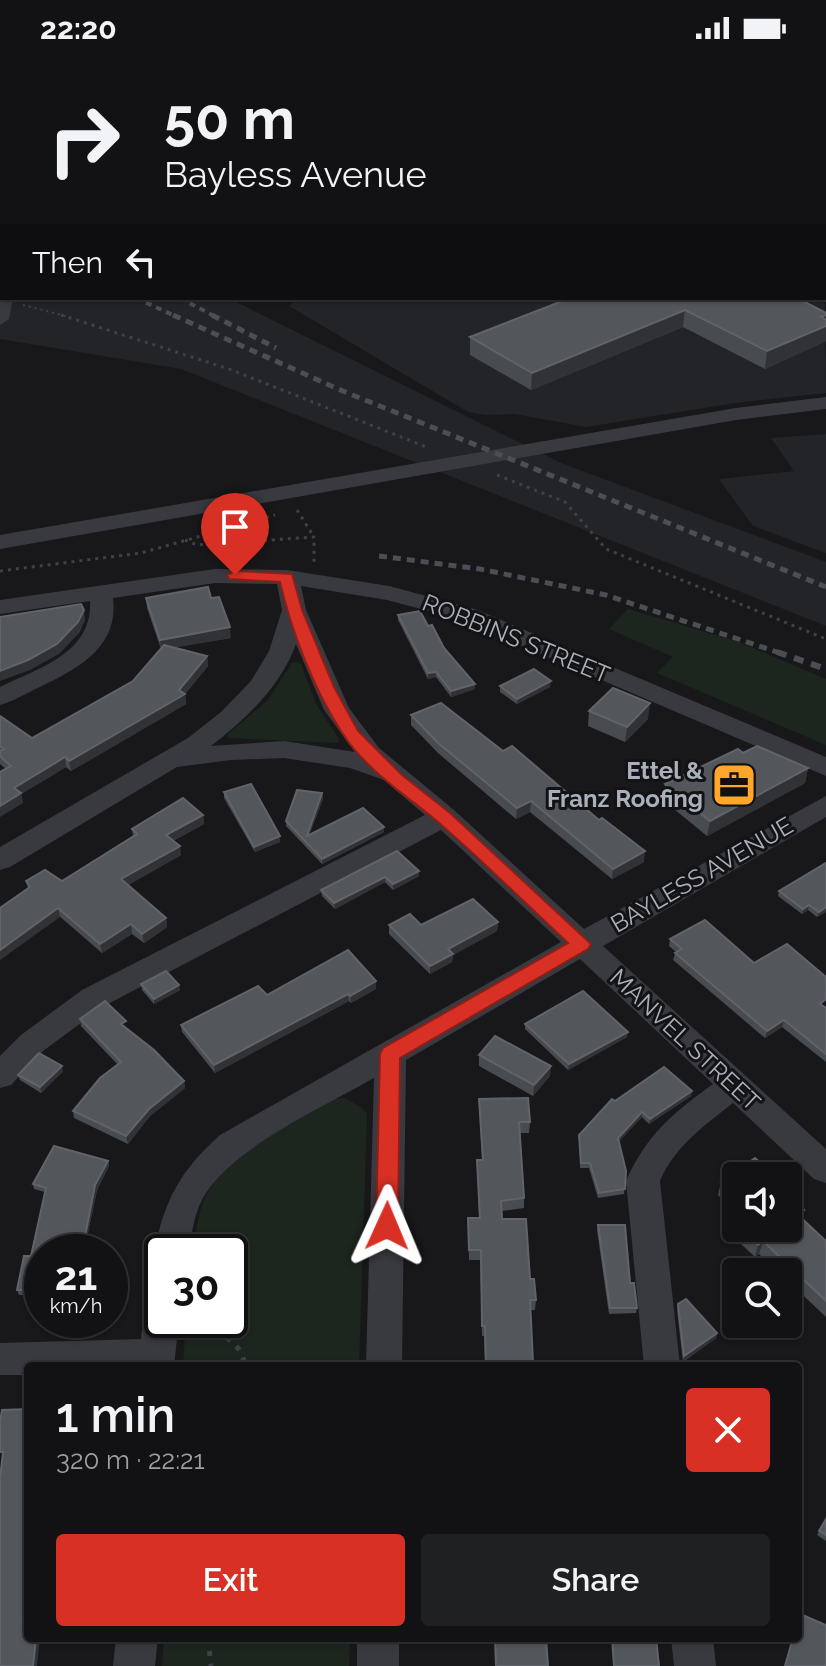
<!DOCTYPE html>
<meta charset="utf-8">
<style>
body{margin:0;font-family:Raleway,sans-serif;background:#1f2022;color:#f1f3f6;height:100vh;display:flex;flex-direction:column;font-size:30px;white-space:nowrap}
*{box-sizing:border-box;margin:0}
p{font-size:26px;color:#9c9ea0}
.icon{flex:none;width:44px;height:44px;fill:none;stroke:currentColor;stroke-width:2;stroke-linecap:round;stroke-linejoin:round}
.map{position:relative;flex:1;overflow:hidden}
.drawer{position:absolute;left:24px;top:1306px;width:778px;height:280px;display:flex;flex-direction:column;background:#121214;border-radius:8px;box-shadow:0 2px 6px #0004,0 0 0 2px #313234}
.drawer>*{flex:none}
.banner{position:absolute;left:0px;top:0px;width:826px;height:244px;box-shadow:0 2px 6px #0004,0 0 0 2px #313234;background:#121214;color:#f1f3f6;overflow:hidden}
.fabs{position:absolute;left:722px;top:1106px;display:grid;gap:16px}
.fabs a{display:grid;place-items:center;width:80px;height:80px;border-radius:8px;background:#121214;box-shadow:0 2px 6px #0004,0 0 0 2px #313234;font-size:40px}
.speed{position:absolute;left:24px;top:1178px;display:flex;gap:16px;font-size:40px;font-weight:700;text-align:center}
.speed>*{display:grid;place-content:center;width:104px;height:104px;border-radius:50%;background:#121214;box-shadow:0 2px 6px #0004,0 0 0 2px #313234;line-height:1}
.speed small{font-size:20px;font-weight:400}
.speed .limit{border:4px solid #111;border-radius:12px;background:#fff;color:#111}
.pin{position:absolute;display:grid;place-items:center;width:68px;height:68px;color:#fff;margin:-82px -34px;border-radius:50% 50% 50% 0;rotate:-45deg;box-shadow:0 0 8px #0007}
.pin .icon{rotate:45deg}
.me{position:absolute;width:88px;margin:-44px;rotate:1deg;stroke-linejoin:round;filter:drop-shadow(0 0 6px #0008)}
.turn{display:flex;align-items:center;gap:28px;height:168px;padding:0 32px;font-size:36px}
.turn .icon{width:104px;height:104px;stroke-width:2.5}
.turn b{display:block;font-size:56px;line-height:68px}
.then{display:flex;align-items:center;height:76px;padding:0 32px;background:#0003;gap:16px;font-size:30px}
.round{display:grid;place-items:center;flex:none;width:84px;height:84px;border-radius:8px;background:#1f2022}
.headline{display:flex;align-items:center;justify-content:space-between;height:136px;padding:0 32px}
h1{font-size:48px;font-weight:600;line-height:60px}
.primary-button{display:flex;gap:16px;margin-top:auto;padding:16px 32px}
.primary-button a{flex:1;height:92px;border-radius:8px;background:#d93025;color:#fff;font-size:32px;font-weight:600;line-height:92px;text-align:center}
.primary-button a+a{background:#1f2022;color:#f1f3f6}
.status{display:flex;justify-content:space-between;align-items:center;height:56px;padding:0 40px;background:#121214;direction:ltr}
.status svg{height:22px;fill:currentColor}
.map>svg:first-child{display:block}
.built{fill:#232427}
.green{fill:#1d261e}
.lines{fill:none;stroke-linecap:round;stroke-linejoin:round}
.path-far2{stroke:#3e4147;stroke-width:2;stroke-dasharray:2 4;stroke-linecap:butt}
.path-far1{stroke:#3e4147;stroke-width:3;stroke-dasharray:3 5;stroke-linecap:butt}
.path{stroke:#3e4147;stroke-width:5;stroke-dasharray:5 8;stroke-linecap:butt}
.minor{fill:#383a3f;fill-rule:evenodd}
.rail-far2{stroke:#4b4e55;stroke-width:4;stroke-dasharray:6 5;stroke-linecap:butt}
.rail-far1{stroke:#4b4e55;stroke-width:5;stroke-dasharray:8 6;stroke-linecap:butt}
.rail{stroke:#4b4e55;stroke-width:6;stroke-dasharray:10 8;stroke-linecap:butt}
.wall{fill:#484b4f}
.shaded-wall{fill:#313235}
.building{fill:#53565b;stroke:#60646a;stroke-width:2}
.route{fill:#d93025;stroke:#8d1f18;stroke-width:2}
.labels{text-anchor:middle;stroke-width:6;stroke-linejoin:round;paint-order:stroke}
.street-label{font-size:24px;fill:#a9b0bb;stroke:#131315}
.poi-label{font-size:24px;font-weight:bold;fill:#a9b0bb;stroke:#131315;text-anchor:end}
</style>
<div class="status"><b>22:20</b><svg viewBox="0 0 49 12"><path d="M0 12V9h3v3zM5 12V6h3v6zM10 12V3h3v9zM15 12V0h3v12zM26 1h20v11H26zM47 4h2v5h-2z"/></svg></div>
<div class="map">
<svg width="826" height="1610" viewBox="0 0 826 1610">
<rect width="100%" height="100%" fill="#18181a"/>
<g class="built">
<path d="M0,139L2,242H228L561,407L826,506V570L181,313L0,283Z"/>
<path d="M824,199L826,337L735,347L586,371L515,358L485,359L468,356L289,250L297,242H824Z"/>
<path d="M826,378V497L753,470L719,423L794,415L771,382Z"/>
</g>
<g class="green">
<path d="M628,553L739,586L826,623V689L657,617L673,601L609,573Z"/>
<path d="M296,606L301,608L316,648L339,683L338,687L228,682V678L267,645L292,607Z"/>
<path d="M344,1042L361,1051L367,1058L359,1310H183L186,1264H230V1196H193C196,1180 197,1162 203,1147C223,1096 288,1070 332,1043Z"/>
<path d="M164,1582H350L349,1610H162Z"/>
</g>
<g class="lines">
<path class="path-far2" d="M23,249L69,261"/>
<g class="path-far1">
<path d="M61,259L229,313L429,392"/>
<path d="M497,419L565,446L606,493L826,583"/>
<path d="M297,454L314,481"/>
<path d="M185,484L197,489L314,481V506"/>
<path d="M0,515L141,497L275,459"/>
</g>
<g class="path">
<path d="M190,1268C214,1276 241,1281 245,1310"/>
<path d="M208,1582L211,1610"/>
</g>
<g class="minor">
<path d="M380,0H397L398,2H381Z"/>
<path d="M532,0H550L551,2H533Z"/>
<rect x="0" y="147" width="2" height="11"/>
<rect x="824" y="186" width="2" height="11"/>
<rect x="0" y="214" width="2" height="10"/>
<path d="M0,237L2,242H13L9,263L0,269Z"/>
<path d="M826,341V353L736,364L0,493V479L736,352Z"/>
<path d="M215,513L287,514L389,530L475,553L826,701V720L459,563L387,544L301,530L306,554L349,652L379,692L454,754L584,873L826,740V761L603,890L826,1093V1127L814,1123L733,1047C704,1070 675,1090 660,1125L680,1310H644L626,1125C647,1078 672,1058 713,1028L580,903L406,1004L402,1310H366L374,1022C322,1052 232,1091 203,1142C194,1158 192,1178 188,1196H162V1208L154,1196C165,1143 180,1115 220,1079L561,886L441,774L104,950L43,995L11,1029L0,1032V1000L21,979L82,934L425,759L384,724L350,712L284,702L231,704L177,711L10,811L0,814V791L188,682L221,656L251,625L269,595L282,554L277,528L215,527L113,542C119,591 79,612 40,631C27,637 14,645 0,649V631C39,612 93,597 90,545L0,558V544ZM296,588L324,654L355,696L284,685L211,690C246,663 281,630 296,588Z"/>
<path d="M162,1240V1264H179L174,1310H28V1319H0V1287L141,1283L144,1256L149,1245Z"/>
<path d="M116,1582H158L155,1610H113Z"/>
<rect x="357" y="1582" width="42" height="28"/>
<path d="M671,1582H713L716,1610H674Z"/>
</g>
<g class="rail-far2">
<path d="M460,0L464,2"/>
<path d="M136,242L177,261"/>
<path d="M180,242L216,261"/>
</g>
<g class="rail-far1">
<path d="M173,259L338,333L826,531"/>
<path d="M212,259L276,292"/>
<path d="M379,500L480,513L606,539L783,598"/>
</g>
<path class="rail" d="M777,596L826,613"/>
</g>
<g class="wall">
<path d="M570,242L826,257V285L765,313L683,271L531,334L470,299V281Z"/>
<path d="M146,542H211L231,582L175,591L207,600L208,610L185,638L186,648L71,715L66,711L21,738L23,747L6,713L0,708V660L32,682L133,625L161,593L147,552Z"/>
<path d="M398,559L428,570L475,633L451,641L436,621L428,623L398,564Z"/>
<path d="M500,630L550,631L517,648L500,636Z"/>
<path d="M589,655L648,663L625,686L588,670Z"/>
<path d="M411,659L644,806L612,823L530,756L516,763L438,697L411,669Z"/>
<path d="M743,697L808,712L805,727L707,780L663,744L665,728Z"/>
<path d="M224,736L280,780V786L255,796L224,742Z"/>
<path d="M322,737L323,743L309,779L384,771V776L322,808L286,770V765Z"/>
<path d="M203,759L204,768L173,785L181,799L128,829L166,862L167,871L144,887L132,878L102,897L28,833L26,825H62L133,780L132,773Z"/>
<path d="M826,807V856L817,861L808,854L802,858L778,840L779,835Z"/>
<path d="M419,815V820L393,834L385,826L335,853L322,840L321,834Z"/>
<path d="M498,866L497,875L453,899L452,906L430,918L389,878V869H421Z"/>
<path d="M670,883L754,907L826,952V1006L782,971L765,982L673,904L675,897L676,896L669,890Z"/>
<path d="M141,928L180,934L154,948L142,934Z"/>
<path d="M376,933L351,947L349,945L215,1017L182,976L181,969L267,939Z"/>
<path d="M80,963L127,973L184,1025L185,1032L150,1060L128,1088L74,1062L73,1055L118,1009L81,970Z"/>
<path d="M525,968L627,981L568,1014L525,973Z"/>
<path d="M479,999L550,1020L533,1040L479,1010Z"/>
<path d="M63,1015L41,1037L20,1024L18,1019Z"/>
<path d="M692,1035L691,1040L649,1068L642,1061L619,1085L626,1115L624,1138L598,1142L589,1112H580L579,1079L615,1045Z"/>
<path d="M479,1043L530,1066L529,1077H520L524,1142V1152L502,1155V1163L530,1223L536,1244L535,1254H530L533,1306L551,1310H485L484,1280H482L480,1204H469L468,1173V1162H479L477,1104H482Z"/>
<path d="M108,1105L109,1110L97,1134L84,1196H42V1239H19L17,1234L31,1200L45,1136L34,1133L33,1128Z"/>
<path d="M736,1120V1156L718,1139L721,1126Z"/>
<path d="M736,1158V1172H788L802,1163L826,1186V1261L788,1225V1216H778L759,1198L755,1201L727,1175L730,1162Z"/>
<path d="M598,1169L630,1227L637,1252L636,1257L609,1258L597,1174Z"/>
<path d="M678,1248L717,1277L716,1282L683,1306L677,1254Z"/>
<path d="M826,1463V1485L817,1479Z"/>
</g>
<g class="shaded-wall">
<path d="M685,254L683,271L531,334L532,317Z"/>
<path d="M826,259V285L765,313L767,295Z"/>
<path d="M84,554L85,564L80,576L59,598L30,614L0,625V615Z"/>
<path d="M230,571L231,582L161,594L160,584Z"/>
<path d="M207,600L208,610L185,638L186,648L71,715L69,705L179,634Z"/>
<path d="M436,616V621L428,623V617Z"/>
<path d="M551,625L550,631L517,648V643Z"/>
<path d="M475,628V633L451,641V635Z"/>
<path d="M650,647L648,663L625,686L627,671Z"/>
<path d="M65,701L66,711L21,738L23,747L0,761V750L14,732Z"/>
<path d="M808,712L805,727L707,780L710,765Z"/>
<path d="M322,737L323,743L307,785V780Z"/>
<path d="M531,745L530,756L516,763L517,752Z"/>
<path d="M203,759L204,768L167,788L166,779Z"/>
<path d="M384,771V776L322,808V803Z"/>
<path d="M280,780V786L255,796L254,791Z"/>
<path d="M180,790L181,799L123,832L121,823Z"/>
<path d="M645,795L644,806L612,823L613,813Z"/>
<path d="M419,815V820L393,834V828Z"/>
<path d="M385,821V826L335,853L334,847Z"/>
<path d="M809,849L808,854L802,858L803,853Z"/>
<path d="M826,851V856L817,861L819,856Z"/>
<path d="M58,852L60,861L0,904V894Z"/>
<path d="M166,862L167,871L144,887L142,878Z"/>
<path d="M498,866L497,875L453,899L452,906L430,918V910L448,893Z"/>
<path d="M131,868L132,878L102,897L100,888Z"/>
<path d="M376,925V933L351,947L350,940Z"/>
<path d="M179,929L180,934L154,948V943Z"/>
<path d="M348,938L349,945L215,1017L214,1009Z"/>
<path d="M784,964L782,971L765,982L767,975Z"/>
<path d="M628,976L627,981L568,1014L569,1008Z"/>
<path d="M62,1010L63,1015L41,1037L40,1031Z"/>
<path d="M551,1010L550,1020L533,1040L534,1029Z"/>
<path d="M184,1025L185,1032L150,1060L128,1088L126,1080L149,1053Z"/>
<path d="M692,1035L691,1040L649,1068L650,1063Z"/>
<path d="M642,1056V1061L618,1087V1082Z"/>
<path d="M108,1105L109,1110L97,1134L84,1196H82L95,1129Z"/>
<path d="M763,1185L759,1198L755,1201L758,1189Z"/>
<path d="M717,1277L716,1282L683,1306L684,1300Z"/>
<path d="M28,1531V1556L25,1573L22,1566Z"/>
<path d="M36,1582H40L37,1610H33Z"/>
</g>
<g class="building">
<path d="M812,0H826V8L824,9V2H811Z"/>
<path d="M824,16L826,20V59L824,60Z"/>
<path d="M824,68L826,73V96H824Z"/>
<path d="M570,242H797L826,257V259L821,261L826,264V270L767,295L685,254L532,317L470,281Z"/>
<path d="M208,531L211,542L219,541L230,571L160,584L146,542Z"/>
<path d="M81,548L84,554L78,566L57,588L28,604L0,615V561Z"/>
<path d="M420,555L428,570L432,569L444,592L475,628L451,635L436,616L428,617L398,559Z"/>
<path d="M164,589L207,600L179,634L185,638L69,705L65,701L14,732L21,737L0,750V716L11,710L0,700V695L4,693L0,690V660L32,682L133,625Z"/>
<path d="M534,613L551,625L517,643L500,630Z"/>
<path d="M613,632L650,647L627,671L589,655Z"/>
<path d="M441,647L503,695L512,690L599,764L602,762L645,795L613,813L531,745L517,752L438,687L411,659Z"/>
<path d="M757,690L808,712L710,765L665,728L738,693L743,697Z"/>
<path d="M251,728L280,780L254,791L224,736Z"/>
<path d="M297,734L322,737L307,780L363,752L384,771L322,803L286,765Z"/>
<path d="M183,742L203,759L166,779L180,790L121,823L166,862L142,878L131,868L100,888L58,852L0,894V852L30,831L26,825L45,814L62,825L137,778L132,773Z"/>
<path d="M397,795L419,815L393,828L385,821L334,847L321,834Z"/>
<path d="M826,807V851L819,856L809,849L803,853L779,835Z"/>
<path d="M473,843L498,866L448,893L453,898L430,910L389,869L410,858L421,869Z"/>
<path d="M705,864L754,907L787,888L826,921V943L820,948L826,952V998L784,964L767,975L675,897L682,893L670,883Z"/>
<path d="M348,894L376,925L350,940L348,938L214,1009L181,969L258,930L267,939Z"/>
<path d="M166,915L179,929L154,943L141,928Z"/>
<path d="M583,935L628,976L569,1008L525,968Z"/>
<path d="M105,945L126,965L121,968L154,994L184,1025L149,1053L126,1080L73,1055L100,1022L121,1006L80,963Z"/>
<path d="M495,980L551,1010L534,1029L479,999Z"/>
<path d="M39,997L62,1010L40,1031L18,1019Z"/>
<path d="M664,1011L692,1035L650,1063L642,1056L618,1082L626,1115L625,1133L599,1137L590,1107H581L579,1079L612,1043L615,1045Z"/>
<path d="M528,1042L530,1066H519L524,1142L501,1145L502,1163H526L530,1223H534L536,1244H530L533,1306H551V1310H486L485,1270H482L481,1194H469L468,1162H480L477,1104H483L479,1043Z"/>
<path d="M54,1090L108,1105L95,1129L82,1196H42V1234H17L24,1200H31L46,1132L33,1128Z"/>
<path d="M755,1102L772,1118L770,1120H736V1140L721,1126Z"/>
<path d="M788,1139L804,1154L798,1159L826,1185V1245L763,1185L758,1189L740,1172H788Z"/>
<path d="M736,1158V1168L730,1162Z"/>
<path d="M598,1169H625L630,1227H634L637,1252H610Z"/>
<path d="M686,1243L717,1277L684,1300L678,1248Z"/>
<path d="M28,1353V1531L22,1566L28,1565V1582H36L33,1610H0V1423L3,1396H0V1366L2,1354Z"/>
<path d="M826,1463V1479L819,1475Z"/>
<path d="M800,1558L826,1569V1610H785L793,1582H798V1563Z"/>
<path d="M495,1582H546L548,1610H496Z"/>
<path d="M612,1582H656L659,1610H614Z"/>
</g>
<path class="route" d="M235,515L292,518L302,554L334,631L358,675L402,719L450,757L591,888L588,893L400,1002L398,1170L395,1176L387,1179L379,1176L376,1170L380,998L383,992L568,887C525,847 482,804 438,766C406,739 366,714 343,678C314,634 292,577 280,526L229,523L227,519Z"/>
<defs>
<g id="office-square" transform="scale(2.3)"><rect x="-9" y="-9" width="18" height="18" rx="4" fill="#ffa62b" stroke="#131315"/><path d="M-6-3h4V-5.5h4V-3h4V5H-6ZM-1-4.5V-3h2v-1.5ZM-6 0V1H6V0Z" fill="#111"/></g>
</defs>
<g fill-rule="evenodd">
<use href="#office-square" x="734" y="729"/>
</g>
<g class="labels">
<g class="street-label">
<text transform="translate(516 583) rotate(22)" y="8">ROBBINS STREET</text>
<text transform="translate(702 819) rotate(-30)" y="8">BAYLESS AVENUE</text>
<text transform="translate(685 984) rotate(43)" y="8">MANVEL STREET</text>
</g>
<g class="poi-label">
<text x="703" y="723">Ettel &amp;<tspan x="703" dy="28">Franz Roofing</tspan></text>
</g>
</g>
</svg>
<div class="fabs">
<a><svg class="icon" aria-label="sound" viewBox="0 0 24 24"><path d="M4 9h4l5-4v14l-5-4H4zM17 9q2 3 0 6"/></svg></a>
<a><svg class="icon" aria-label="search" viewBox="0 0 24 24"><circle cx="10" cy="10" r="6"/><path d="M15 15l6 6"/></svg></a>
</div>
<div class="speed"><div>21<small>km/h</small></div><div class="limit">30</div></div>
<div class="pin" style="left:235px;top:519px;background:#d93025"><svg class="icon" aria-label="arrive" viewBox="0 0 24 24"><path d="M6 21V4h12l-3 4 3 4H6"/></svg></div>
<svg class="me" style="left:387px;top:1170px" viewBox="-20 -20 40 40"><path d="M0-17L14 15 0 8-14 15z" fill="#d93025" stroke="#fff" stroke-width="4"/></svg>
<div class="banner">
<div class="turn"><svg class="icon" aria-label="right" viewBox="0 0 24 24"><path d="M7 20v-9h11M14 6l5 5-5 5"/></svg><div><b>50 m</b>Bayless Avenue</div></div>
<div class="then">Then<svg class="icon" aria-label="left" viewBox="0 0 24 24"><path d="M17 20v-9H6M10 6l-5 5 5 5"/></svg></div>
</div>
<section class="drawer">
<div class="headline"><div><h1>1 min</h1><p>320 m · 22:21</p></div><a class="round" style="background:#d93025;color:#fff"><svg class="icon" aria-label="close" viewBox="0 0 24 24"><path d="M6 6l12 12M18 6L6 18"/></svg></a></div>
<div class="primary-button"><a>Exit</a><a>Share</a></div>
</section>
</div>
